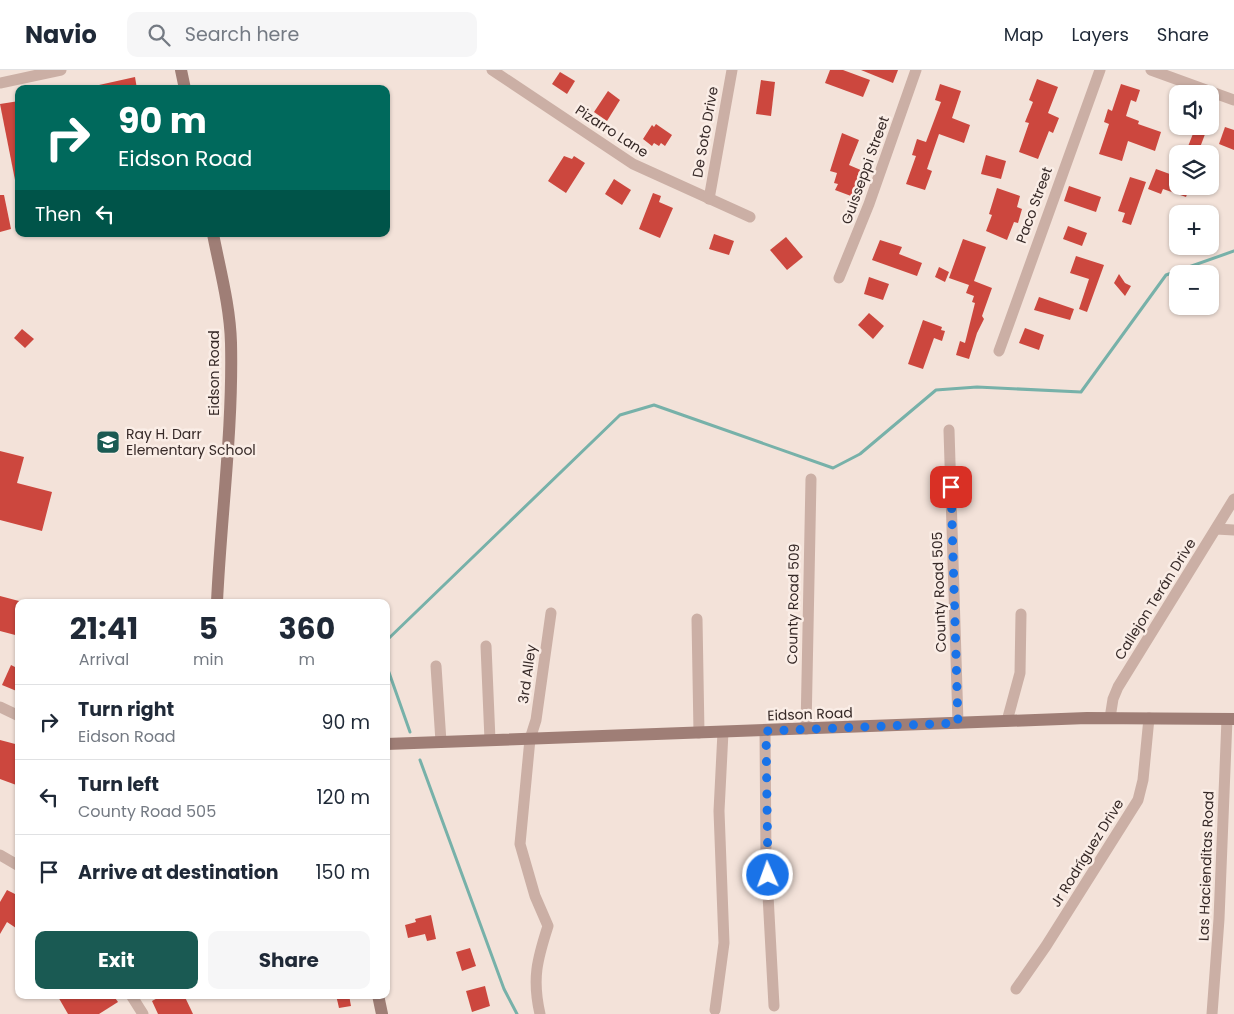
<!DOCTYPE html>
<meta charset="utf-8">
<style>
body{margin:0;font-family:Poppins,sans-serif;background:#f6f6f7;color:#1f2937;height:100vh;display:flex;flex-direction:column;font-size:19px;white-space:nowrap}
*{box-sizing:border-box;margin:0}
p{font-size:16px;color:#747a83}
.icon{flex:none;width:28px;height:28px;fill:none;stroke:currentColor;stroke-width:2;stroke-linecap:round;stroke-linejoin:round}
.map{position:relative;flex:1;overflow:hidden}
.sheet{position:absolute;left:15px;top:529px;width:375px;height:400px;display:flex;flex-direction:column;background:#fff;border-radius:10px;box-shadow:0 1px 4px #0004}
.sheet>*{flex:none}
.guide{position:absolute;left:15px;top:15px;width:375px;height:152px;border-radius:10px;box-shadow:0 1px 4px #0004;background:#00695c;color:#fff;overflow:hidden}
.fabs{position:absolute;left:1169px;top:15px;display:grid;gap:10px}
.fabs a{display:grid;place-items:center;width:50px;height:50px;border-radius:10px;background:#fff;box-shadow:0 1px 4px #0004;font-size:25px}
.pin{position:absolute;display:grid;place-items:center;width:42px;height:42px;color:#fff;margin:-21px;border-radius:10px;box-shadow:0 2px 8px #0006}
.me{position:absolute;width:55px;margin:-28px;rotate:358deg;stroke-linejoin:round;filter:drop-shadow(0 0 4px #0008)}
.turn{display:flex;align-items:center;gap:18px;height:105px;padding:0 20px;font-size:22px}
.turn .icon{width:65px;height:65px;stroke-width:2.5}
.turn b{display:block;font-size:35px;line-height:42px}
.then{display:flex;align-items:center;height:48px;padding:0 20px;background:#0003;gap:10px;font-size:19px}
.eta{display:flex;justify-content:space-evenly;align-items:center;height:85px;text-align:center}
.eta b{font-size:30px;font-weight:700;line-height:35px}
.cta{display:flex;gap:10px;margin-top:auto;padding:10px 20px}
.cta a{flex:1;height:58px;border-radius:10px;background:#1a5a53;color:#fff;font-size:20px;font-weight:700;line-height:58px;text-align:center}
.cta a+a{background:#f6f6f7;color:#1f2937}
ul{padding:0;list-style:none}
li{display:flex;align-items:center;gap:15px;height:75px;padding:0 20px;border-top:1px solid #e0e1e3}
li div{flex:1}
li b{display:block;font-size:19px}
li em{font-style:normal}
header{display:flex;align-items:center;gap:30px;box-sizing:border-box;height:70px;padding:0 25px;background:#fff;border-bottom:1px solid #e0e1e3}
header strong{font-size:24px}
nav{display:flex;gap:28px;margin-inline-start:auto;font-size:18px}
.search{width:350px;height:45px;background:#f6f6f7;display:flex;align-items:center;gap:12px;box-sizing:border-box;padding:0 18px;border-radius:10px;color:#747a83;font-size:19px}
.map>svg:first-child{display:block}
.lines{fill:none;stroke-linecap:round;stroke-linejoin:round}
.stream{stroke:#77b1a9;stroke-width:3}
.building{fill:#cc473e}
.street{stroke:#cbafa5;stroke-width:11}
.secondary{stroke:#9f7e76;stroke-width:12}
.route{stroke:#1a73e8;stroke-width:9;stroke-dasharray:0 16.2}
.labels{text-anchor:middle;stroke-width:5;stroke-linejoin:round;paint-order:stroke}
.street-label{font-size:14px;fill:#362927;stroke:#faede6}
.poi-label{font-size:14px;fill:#362927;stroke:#faede6;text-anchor:start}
</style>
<header>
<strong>Navio</strong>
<div class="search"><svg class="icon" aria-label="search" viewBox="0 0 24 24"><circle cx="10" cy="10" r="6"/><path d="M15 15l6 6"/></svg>Search here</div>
<nav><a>Map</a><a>Layers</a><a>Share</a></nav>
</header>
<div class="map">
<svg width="1234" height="944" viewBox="0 0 1234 944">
<rect width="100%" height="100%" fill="#f3e2d9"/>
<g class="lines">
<g class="stream">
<path d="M386,571L620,345L654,335L833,398L860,384L936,320L977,317L1081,322L1166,205L1234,181"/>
<path d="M386,594L410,662"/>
<path d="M420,690L504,919L517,944"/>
</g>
</g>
<g class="building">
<path d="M830,0H843L870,10L863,27L825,13Z"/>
<path d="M861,0H898L893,13Z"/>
<path d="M560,2L575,11L567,24L552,14Z"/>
<path d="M135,7L137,19H99V15Z"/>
<path d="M1037,9L1058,17L1048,43L1059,48L1053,63L1049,61L1038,89L1019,82L1029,53L1025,52L1033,32L1029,30Z"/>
<path d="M761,10L775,12L771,46L756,44Z"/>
<path d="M940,14L961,21L952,48L970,55L964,73L939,64L927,99L932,101L925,120L906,114L916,86L912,85L917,69L926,72L941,32L935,30Z"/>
<path d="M1121,14L1140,20L1136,32L1131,30L1126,46L1139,51L1138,54L1161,62L1155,81L1128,71L1122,91L1099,84L1109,54L1104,52L1108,39L1112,41Z"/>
<path d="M608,21L620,30L607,51L594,42Z"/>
<path d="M19,31V109L15,110L0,34Z"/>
<path d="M656,54L672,65L665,76L661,73L659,76L654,73L652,76L643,69L652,55L654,57Z"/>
<path d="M1196,56H1208L1198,83L1187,79Z"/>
<path d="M1225,57L1234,60V80L1219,74Z"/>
<path d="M842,63L859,70L849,95L863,101L851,126L835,120L838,114L834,113L837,103L830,101Z"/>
<path d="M986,85L1006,91L1001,109L981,104Z"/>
<path d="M564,86L572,89L574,86L585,93L566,123L548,111Z"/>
<path d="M1156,99L1178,107V116H1190L1186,127L1163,119L1161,124L1148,119Z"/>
<path d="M1130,107L1146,112L1131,155L1122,152L1125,143L1118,141Z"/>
<path d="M614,109L631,120L622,135L605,124Z"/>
<path d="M1069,116L1101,127L1096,142L1064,131Z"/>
<path d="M997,118L1020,126L1017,137L1022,139L1018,153L1014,152L1007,170L986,161L992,145L989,144Z"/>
<path d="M653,123L661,126L659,132L673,138L660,168L639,159Z"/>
<path d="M0,125H4L11,159L0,162Z"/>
<path d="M1068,156L1087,163L1082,176L1063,169Z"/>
<path d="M714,164L734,171L729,185L709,179Z"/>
<path d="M786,167L803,187L787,200L770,180Z"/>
<path d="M963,169L986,177L974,211L992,218L982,246L984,249L977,263L969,289L956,285L960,271L965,273L975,233L972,232L974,226L966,223L969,215L949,208Z"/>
<path d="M880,170L902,177L899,184L922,193L917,206L872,190Z"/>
<path d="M1076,186L1104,195L1087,242L1079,239L1089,209L1070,203Z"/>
<path d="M939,197L949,202L945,212L935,207Z"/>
<path d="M1119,204L1125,213L1131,216L1125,226L1114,213Z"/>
<path d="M869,207L889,214L883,230L864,224Z"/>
<path d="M1039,227L1074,239L1070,250L1034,240Z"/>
<path d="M869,243L884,256L873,269L858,255Z"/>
<path d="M923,250L942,257L941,260L945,261L942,271L934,268L923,299L908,294Z"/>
<path d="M1025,258L1044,265L1039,280L1019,273Z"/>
<path d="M22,259L34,269L25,278L14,268Z"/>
<path d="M0,381L24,387L17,413L52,422L42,461L0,450Z"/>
<path d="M0,526L19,531V566L0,561Z"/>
<path d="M11,595L19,599V622L2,615Z"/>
<path d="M0,670L19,675V716L0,709Z"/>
<path d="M7,820L19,826V860L7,852L0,864V832Z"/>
<path d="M431,845L436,869L427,871L425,864L408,868L405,855L416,852L415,849Z"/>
<path d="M470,878L476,896L462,901L456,882Z"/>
<path d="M485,916L490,936L472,942L466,921Z"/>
<path d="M57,925H113L118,932L99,944H68Z"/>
<path d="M163,925H184L193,944H158L152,931Z"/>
<path d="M336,925H349L351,936L339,938Z"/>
</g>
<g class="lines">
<g class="street">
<path d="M492,0L633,94L750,147"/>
<path d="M1151,0L1234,30"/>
<path d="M0,13L61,0"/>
<path d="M709,129L732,0"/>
<path d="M839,208L869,134L916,0"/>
<path d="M999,281L1100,0"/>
<path d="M949,360L958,653"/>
<path d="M1216,459L1234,460"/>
<path d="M697,549L699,663"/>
<path d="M486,576L490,670"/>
<path d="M436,596L441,672"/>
<path d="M0,637L19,646"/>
<path d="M1110,648L1113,629L1118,617L1234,429"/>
<path d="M1007,651L1020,603L1021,544"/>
<path d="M806,659L811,409"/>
<path d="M765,661L766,788L774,936"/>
<path d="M0,785L19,796"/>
<path d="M1016,919L1046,876L1138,730L1143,710L1149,648"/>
<path d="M131,925L143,944"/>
<path d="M715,940L724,873L719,741L723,662"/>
<path d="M540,944C532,909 537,890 548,856L535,826L520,774L530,669L536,650L551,543"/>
<path d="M1212,944L1219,849L1227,649"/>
</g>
<g class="secondary">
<path d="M181,0L185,19"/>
<path d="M213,164C220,200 230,236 231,273C233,359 221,446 217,532"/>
<path d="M386,674L1087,648L1234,649"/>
<path d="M378,925L382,944"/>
</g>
</g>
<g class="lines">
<path class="route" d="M768,805L766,661L958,653L951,417"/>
</g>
<defs>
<g id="school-square" transform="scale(1.25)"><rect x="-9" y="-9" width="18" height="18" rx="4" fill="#1a5a53" stroke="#faede6"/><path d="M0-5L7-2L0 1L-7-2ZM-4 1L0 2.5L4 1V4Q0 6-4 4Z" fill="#fff"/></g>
</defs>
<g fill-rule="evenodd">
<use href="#school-square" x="108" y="372"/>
</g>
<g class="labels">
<g class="street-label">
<text transform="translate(612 61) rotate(33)" y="5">Pizarro Lane</text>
<text transform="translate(705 62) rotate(-80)" y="5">De Soto Drive</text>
<text transform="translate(865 100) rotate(-70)" y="5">Guisseppi Street</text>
<text transform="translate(1034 135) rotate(-70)" y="5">Paco Street</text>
<text transform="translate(214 303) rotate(-90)" y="5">Eidson Road</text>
<text transform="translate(939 522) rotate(-92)" y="5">County Road 505</text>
<text transform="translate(1155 529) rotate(-58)" y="5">Callejon Terán Drive</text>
<text transform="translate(793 534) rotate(-89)" y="5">County Road 509</text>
<text transform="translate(527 604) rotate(-82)" y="5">3rd Alley</text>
<text transform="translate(810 644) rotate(-2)" y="5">Eidson Road</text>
<text transform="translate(1087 783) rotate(-58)" y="5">Jr Rodríguez Drive</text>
<text transform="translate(1206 796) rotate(-88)" y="5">Las Hacienditas Road</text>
</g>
<g class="poi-label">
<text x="126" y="369">Ray H. Darr<tspan x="126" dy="16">Elementary School</tspan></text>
</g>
</g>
</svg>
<div class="fabs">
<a><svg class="icon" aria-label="sound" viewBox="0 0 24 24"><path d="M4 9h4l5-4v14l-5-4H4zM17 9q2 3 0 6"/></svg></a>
<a><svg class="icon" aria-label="layers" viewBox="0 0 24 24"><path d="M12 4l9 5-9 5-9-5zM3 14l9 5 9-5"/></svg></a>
<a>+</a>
<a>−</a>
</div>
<div class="pin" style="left:951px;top:417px;background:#d93025"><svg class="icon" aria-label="arrive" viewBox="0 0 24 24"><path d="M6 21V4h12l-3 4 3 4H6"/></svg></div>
<svg class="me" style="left:768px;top:805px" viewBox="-20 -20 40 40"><circle r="17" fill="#1a73e8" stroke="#fff" stroke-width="3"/><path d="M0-11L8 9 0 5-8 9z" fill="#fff"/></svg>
<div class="guide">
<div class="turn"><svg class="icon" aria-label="right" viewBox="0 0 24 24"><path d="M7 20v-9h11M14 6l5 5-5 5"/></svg><div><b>90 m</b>Eidson Road</div></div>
<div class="then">Then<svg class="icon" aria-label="left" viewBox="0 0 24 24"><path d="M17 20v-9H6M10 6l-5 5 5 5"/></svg></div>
</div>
<section class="sheet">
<div class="eta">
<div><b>21:41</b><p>Arrival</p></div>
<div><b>5</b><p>min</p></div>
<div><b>360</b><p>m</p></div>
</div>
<ul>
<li><svg class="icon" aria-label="right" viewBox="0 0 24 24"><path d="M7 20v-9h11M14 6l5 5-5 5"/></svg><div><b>Turn right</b><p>Eidson Road</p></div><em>90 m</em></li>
<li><svg class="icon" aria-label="left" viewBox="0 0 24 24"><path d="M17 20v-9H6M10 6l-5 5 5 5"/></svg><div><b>Turn left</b><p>County Road 505</p></div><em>120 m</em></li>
<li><svg class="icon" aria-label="arrive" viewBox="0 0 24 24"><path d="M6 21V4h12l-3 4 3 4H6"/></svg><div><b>Arrive at destination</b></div><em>150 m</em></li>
</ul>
<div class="cta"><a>Exit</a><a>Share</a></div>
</section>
</div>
